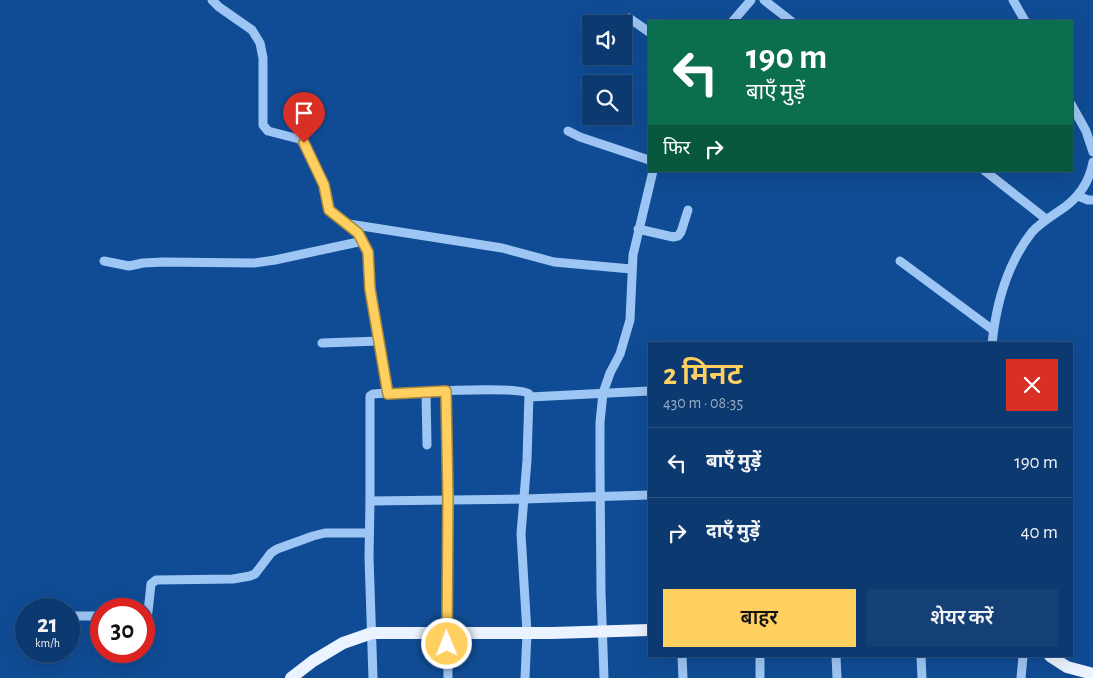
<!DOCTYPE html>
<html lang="hi">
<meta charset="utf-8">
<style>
body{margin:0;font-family:"Alegreya Sans","Noto Sans Devanagari",sans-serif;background:#154075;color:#f1f3f6;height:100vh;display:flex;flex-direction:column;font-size:19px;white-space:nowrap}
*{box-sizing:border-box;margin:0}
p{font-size:16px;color:#9aacc3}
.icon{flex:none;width:28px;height:28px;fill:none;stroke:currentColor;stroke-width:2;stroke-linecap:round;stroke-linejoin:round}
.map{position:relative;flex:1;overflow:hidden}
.panel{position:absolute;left:648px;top:342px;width:425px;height:315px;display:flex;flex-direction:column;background:#0c3970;border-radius:0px;box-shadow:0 5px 20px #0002,0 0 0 1px #2c5383}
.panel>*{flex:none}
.hud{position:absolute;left:648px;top:20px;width:425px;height:152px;border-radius:0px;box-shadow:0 5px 20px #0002,0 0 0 1px #2c5383;background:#0b6e4f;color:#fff;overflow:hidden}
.fabs{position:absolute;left:582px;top:15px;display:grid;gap:10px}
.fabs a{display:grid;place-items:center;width:50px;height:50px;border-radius:0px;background:#0c3970;box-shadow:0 5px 20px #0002,0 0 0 1px #2c5383;font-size:25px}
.speed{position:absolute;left:15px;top:598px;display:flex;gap:10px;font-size:25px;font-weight:700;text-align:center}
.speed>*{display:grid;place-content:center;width:65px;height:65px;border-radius:50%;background:#0c3970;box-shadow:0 5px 20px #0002,0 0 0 1px #2c5383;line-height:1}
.speed small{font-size:12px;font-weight:400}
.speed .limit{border:8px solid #d22;background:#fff;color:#111}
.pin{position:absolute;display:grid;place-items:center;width:42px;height:42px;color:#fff;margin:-51px -21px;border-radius:50% 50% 50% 0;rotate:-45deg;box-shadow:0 0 5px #0007}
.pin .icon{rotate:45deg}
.me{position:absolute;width:55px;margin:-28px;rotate:359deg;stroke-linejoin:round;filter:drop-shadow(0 0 4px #0008)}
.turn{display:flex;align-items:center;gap:18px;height:105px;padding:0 15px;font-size:22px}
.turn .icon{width:65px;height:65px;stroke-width:2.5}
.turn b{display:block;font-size:35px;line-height:42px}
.then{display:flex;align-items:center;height:48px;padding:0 15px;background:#0003;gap:10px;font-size:19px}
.round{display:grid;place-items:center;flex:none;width:52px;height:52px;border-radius:0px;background:#154075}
.headline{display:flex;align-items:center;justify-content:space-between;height:85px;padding:0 15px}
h1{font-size:30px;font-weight:600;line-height:38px;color:#ffcf60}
.cta{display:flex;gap:10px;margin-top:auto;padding:10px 15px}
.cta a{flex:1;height:58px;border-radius:0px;background:#ffcf60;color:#111;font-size:20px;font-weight:600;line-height:58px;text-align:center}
.cta a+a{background:#154075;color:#f1f3f6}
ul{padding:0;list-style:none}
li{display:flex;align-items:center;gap:15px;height:70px;padding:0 15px;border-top:1px solid #2c5383}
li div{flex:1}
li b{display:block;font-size:19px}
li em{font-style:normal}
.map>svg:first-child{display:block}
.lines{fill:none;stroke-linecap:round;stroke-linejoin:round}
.minor{stroke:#9ec6f4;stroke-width:9}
.major{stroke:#eaf3ff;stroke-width:12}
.route-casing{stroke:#a6873e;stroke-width:12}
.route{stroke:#ffcf60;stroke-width:9}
</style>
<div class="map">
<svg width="1093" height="678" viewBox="0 0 1093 678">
<rect width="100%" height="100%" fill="#104c95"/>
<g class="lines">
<g class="minor">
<path d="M212,0L219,7L252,30L260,43L263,58V125L268,131L299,139L304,143L324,185L329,210L358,233L368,252L370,289L388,393L373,394L370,396V501L369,557L373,678"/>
<path d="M764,0L791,21"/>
<path d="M1013,0L1025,21"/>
<path d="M629,18L649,32"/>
<path d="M733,21L751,0"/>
<path d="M1071,104L1086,131L1093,152"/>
<path d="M568,131L580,137L649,160"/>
<path d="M985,171L1046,219"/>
<path d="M1078,196L1088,200H1093"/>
<path d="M349,224L502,248L554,262L631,269"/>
<path d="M638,229L673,237L678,236L681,232L688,210"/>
<path d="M104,261L129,266L143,263L163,262L254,263L275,260L363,241"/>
<path d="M900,261L993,330"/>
<path d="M322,343L380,341"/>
<path d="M992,344C996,304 1007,264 1032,232C1040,223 1050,217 1059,211C1078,199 1089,184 1093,162"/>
<path d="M446,391L448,678"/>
<path d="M426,392L427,445"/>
<path d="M388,393C409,393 519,385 529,394L527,460L521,534L527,633L525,678"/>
<path d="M530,397L649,391"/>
<path d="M370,501L524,499L649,495"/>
<path d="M69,616H101"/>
<path d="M144,616L148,612L151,584L156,580L233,579L250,576L255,574L271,553L277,549L313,536L325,533H369"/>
<path d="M682,656L683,678"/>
<path d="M836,656L837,678"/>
<path d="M921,656L922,678"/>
<path d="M604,678L601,592L600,468V422L603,393L610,373L620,354L630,320L633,255L653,171"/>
<path d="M760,678V656"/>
<path d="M1021,678L1023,656"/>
</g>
<g class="major">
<path d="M1050,656L1067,667L1093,674"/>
<path d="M291,678L313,661L343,643L372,633H552L649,630"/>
</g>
</g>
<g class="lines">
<g class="route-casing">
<path id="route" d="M304,143L324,185L329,210L358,233L368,252L370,289L388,394L446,391L448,500L447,644"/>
</g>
<use href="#route" class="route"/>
</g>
</svg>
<div class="fabs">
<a><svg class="icon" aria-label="sound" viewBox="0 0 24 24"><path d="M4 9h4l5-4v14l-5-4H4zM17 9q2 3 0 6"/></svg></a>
<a><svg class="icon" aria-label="search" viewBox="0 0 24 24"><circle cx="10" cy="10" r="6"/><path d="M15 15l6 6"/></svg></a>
</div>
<div class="speed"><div>21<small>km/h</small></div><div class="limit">30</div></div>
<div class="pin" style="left:304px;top:143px;background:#d93025"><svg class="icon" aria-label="arrive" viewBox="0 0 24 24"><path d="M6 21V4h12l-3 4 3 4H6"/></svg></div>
<svg class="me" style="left:447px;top:644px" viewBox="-20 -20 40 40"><circle r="17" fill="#ffcf60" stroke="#fff" stroke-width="3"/><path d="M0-11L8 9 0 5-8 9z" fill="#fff"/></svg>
<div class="hud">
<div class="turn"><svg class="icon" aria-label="left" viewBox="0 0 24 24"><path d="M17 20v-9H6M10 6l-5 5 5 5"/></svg><div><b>190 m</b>बाएँ मुड़ें</div></div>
<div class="then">फिर<svg class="icon" aria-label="right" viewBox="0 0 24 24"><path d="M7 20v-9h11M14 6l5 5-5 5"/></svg></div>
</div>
<section class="panel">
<div class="headline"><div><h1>2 मिनट</h1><p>430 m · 08:35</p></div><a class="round" style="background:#d93025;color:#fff"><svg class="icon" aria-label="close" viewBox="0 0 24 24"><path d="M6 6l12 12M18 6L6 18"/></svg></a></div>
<ul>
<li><svg class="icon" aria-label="left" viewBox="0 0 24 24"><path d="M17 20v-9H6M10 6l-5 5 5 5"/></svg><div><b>बाएँ मुड़ें</b></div><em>190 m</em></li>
<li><svg class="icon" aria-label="right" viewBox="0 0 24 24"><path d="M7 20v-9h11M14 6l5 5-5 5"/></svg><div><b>दाएँ मुड़ें</b></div><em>40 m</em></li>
</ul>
<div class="cta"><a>बाहर</a><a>शेयर करें</a></div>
</section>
</div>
